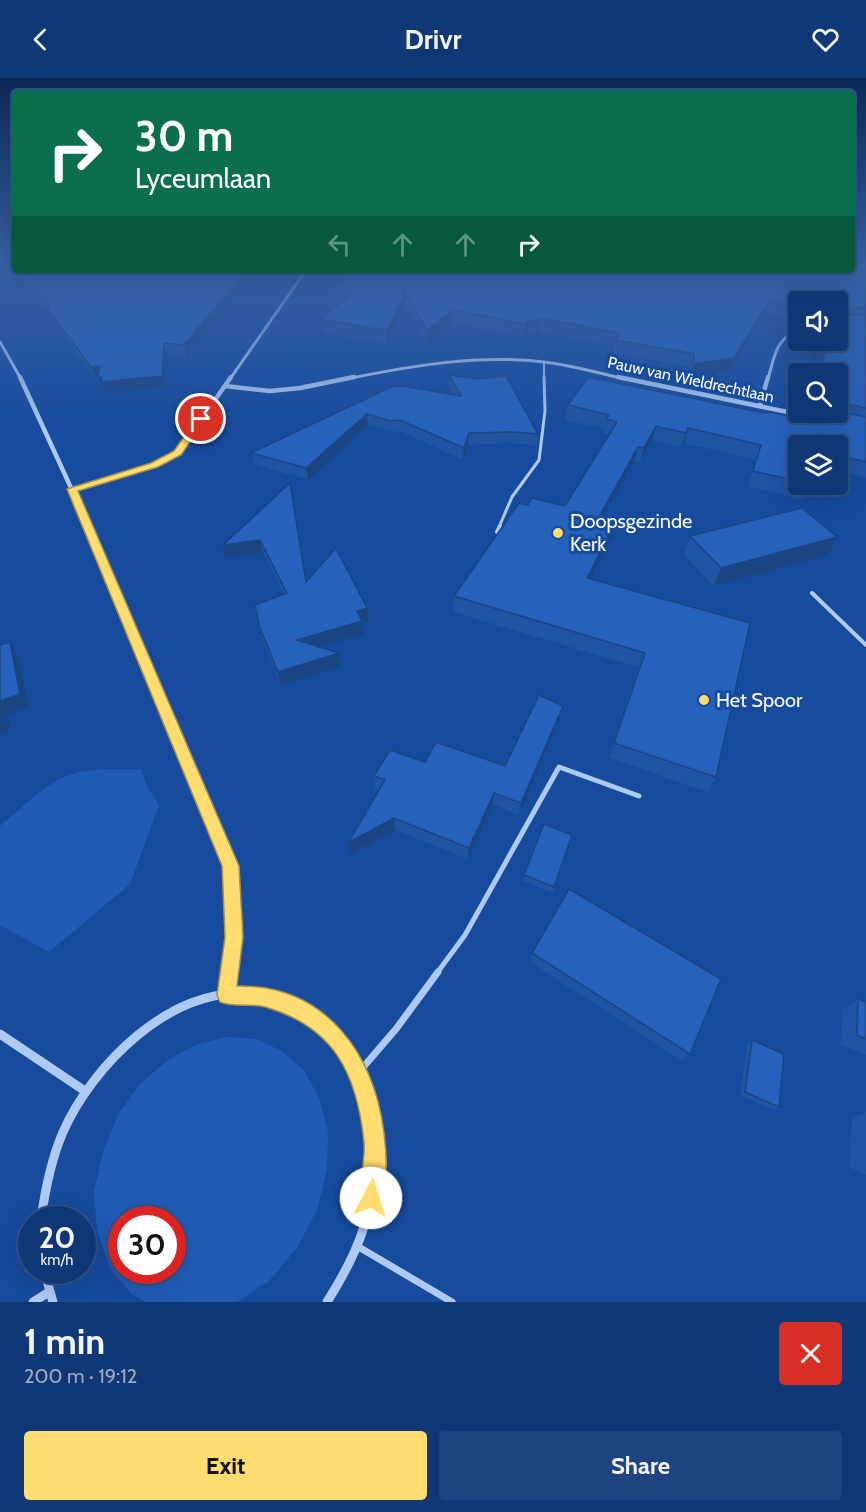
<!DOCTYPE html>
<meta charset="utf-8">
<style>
body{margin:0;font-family:Cabin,sans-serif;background:#1e437e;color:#f1f3f6;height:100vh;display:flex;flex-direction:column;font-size:22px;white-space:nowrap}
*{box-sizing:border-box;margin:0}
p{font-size:20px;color:#9cacc5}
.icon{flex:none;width:33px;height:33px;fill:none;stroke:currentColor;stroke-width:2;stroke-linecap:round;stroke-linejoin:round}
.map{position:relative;height:1224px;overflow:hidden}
.details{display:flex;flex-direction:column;background:#113876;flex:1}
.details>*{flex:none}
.guide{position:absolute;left:12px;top:12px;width:843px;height:183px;border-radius:6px;box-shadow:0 6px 24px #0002,0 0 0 2px #305288;background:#0b6e4f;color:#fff;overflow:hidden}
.fabs{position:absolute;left:788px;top:213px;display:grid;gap:12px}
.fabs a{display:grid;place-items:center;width:60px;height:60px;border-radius:6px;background:#113876;box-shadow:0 6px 24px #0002,0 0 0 2px #305288;font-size:30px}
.speed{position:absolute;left:18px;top:1128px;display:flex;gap:12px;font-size:30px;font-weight:700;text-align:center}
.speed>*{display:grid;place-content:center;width:78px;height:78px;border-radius:50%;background:#113876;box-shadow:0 6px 24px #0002,0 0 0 2px #305288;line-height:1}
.speed small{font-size:15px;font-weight:400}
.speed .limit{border:9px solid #d22;background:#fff;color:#111}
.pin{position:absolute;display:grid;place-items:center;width:51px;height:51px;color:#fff;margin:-26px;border:3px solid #fff;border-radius:50%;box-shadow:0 2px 6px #0007}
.me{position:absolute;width:66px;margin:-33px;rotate:5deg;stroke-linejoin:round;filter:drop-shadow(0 0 4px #0008)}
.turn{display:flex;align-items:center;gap:21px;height:126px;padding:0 24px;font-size:27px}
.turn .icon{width:78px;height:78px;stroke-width:2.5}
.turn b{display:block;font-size:42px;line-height:51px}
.lanes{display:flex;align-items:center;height:57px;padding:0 24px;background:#0003;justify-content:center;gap:30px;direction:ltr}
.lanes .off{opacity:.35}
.round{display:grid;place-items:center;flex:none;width:63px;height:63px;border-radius:6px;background:#1e437e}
.summary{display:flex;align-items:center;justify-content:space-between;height:102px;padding:0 24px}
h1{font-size:36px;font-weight:800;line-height:45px}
.button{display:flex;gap:12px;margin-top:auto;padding:12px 24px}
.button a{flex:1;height:69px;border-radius:6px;background:#ffdc70;color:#111;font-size:24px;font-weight:800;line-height:69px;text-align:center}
.button a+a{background:#1e437e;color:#f1f3f6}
header{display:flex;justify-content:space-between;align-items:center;height:78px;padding:0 24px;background:#113876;font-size:27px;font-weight:800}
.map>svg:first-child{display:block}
.green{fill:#205cb6;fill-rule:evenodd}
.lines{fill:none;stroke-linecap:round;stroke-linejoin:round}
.lane-far4{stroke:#afcaf2;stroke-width:2}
.lane-far3{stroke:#afcaf2;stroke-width:3}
.lane-far2{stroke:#afcaf2;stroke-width:4}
.lane-far1{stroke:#afcaf2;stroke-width:5}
.lane{stroke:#afcaf2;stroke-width:7}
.street-far4{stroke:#afcaf2;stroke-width:3}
.street-far3{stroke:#afcaf2;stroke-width:4.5}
.street-far2{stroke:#afcaf2;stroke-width:5}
.street-far1{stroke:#afcaf2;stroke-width:7}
.street{stroke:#afcaf2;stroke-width:9}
.wall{fill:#2154a1}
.shaded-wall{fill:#1b4583}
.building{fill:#2662bb;stroke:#1b4583;stroke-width:1.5}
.route{fill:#ffdc70;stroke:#a68f49;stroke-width:1.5}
.poi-dot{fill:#ffdc70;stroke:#174b9d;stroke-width:2}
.labels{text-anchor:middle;stroke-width:6;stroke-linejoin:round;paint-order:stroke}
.far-street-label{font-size:16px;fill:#fff;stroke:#174b9d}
.poi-label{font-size:20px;fill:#fff;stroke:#174b9d;text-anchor:start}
</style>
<header><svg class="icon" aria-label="back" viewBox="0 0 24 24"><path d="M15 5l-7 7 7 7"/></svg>Drivr<svg class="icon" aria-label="heart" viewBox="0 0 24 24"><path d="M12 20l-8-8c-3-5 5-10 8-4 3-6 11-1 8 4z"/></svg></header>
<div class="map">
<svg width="866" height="1224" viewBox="0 0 866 1224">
<rect width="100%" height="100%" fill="#174b9d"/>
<g class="green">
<path d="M141,691L147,708L159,727L130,806L49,874L0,847V748C21,731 42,708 67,698C89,689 117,692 141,691Z"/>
<path d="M227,959L256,961L282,973L304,992L319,1020L328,1054L327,1092L317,1132L297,1170L269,1203L237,1224H146L131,1216L109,1188L97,1152L94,1114L103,1073L118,1037L140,1006L168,982L197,966ZM122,1142H172V1192H122Z"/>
</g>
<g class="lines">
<path class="lane-far4" d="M544,284V301"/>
<path class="lane-far3" d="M499,449L512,419L539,382L545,333L544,299"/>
<g class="lane-far2">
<path d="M497,454L500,448"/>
<path d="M812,515L866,567"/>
</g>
<path class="lane-far1" d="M437,895L465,857L559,689L639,718"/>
<g class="lane">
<path d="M359,994L396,951L438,894"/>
<path d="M357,1168L452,1224"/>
</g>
<g class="street-far4">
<path d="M0,264L21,301"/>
<path d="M230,301L306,192"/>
<path d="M346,301C411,288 477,276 544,284C571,287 598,295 625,301"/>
<path d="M768,301C775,277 775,263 798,251"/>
</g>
<g class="street-far3">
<path d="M20,299L89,449"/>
<path d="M618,299L807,338"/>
<path d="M225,308L270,313L300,310L354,299"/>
<path d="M760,327L768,299"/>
<path d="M73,411L154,387L178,375L231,299"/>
</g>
<path class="street-far2" d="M88,448L170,643"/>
<path class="street-far1" d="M170,641L231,788L234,859L230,895"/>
<g class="street">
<path d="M227,917L230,894"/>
<path d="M0,956L85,1013"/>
<path d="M41,1142C45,1112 51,1082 63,1054C92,988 171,908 249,916C350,926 386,1032 371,1120C365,1158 347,1192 327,1224"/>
<path d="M44,1192L53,1224"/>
<path d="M33,1224L49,1214"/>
</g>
</g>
<g class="wall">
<path d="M0,186L15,192H259L231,223L187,278L167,276L165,309L105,315L104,310L102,311L98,299L95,300L52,241L49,232L15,202L0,200Z"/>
<path d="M866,186V400L837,393V368H798V406H809L802,421L748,408L756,382L684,365L681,369L652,362L640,385L634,383L603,440L616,443L613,459L591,501L750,545L716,699L708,714L609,680L640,590L453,534L454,518L528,427L565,428L608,357L603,356L604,351L566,342L568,327L764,335L800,340L837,334V296L824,279L810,281L837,224H798V241L765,235L730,293L690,299L691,289L613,275L614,268L538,254L535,256L528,255L524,259L451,245L427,267L405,227L387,266L323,255L321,241L341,224L334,222L333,210L349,196V192H852Z"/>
<path d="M449,297L538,356L537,368L511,365L468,367L463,382L400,353L392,354L368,347L308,402L254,386L251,375L391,309L454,317L449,308Z"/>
<path d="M290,405L306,504L368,543L363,544L364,556L319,569L339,575L341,588L281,607L263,563L260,550L284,516L263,475L226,480Z"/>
<path d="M690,458L828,477L714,508L684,477Z"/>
<path d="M560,640L519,737L493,726L468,781L395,752L350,776L379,712L375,710L374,698L425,684L505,688Z"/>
<path d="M572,757L553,815L523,803L524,797Z"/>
<path d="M532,875L690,976L682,983L530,884Z"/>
<path d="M858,921L866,924V977L840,967L843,932Z"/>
<path d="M752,962L779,1029L773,1032L740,1017L747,966Z"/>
<path d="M866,1034V1097L849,1089L852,1040Z"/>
</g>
<g class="shaded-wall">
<path d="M248,192H259L231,223L187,278L184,267L229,213Z"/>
<path d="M405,214V227L387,266V253Z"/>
<path d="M770,222L765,235L730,293L690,299L694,286Z"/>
<path d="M452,232L451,245L427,267V253Z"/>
<path d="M539,240L538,254L535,256L537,243Z"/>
<path d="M529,242L528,255L524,259L525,246Z"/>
<path d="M164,265L167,276L165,309L105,315L104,310L102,311L98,299L95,300L91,289Z"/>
<path d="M829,266L824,279L810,281L815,268Z"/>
<path d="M367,336L368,347L308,402L306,390Z"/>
<path d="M656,348L652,362L640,385L644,370Z"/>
<path d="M688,350L684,365L681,369L686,355Z"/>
<path d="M469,355L468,367L463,382L464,370Z"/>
<path d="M638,369L634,383L595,454L599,439Z"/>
<path d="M616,443L613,459L583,515L587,500Z"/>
<path d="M837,459L828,477L714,508L721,490Z"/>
<path d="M260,462L263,475L226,480L223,467Z"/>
<path d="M367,530L368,543L363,544L364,556L300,575L297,562L357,533Z"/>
<path d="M10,564L18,577L29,629L7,637L10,652L0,656V623Z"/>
<path d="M339,575L341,588L281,607L278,594Z"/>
<path d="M563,628L560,640L519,737L521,725Z"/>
<path d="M494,715L493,726L468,781L469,770Z"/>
<path d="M394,740L395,752L350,776L348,765Z"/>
</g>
<g class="building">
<path d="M0,186H15V192H248L229,213L184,267L164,265L162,298L101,304L102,299H98L100,288L91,289L48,231L49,226L11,193L0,191Z"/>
<path d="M852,186H866V230L839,231V234L842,237H866V330L837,324V296H817L829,266L815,268L818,262H837V224H798V227L770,222L734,280L694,286V276L615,262L620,255L539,240L537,243L529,242L525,246L452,232L427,253L405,214L387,253L321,241L352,215L333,210L354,192H713L722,193L724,192H852Z"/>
<path d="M449,297L478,301L506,298L538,356L512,354L469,355L464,370L400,342L391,343L367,336L306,390L251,375L391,309L402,308L461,318Z"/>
<path d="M588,299L764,335L770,334L800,340L802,334H837V333L866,339V384L837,377V368H798V403L753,393L761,367L688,350L686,355L656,348L644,370L638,369L599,439L616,443L587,500L750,545L716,699L614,665L645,575L454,518L519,425L528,427L532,420L565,428L617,344L606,341L609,337L568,327Z"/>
<path d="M290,405L306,504L336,470L367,530L357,533L362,543L297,562L339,575L278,594L260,550L255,527L287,515L260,462L223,467Z"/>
<path d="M802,430L837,459L721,490L690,458Z"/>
<path d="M10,564L20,616L0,623V567Z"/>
<path d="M539,617L563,628L521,725L494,715L469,770L394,740L348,765L385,702L374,698L390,672L425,684L436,664L505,688Z"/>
<path d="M544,746L572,757L554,809L524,797Z"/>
<path d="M569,811L721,901L690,976L532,875Z"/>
<path d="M858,921L866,924V961L857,957Z"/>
<path d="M752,962L784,976L779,1029L745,1014Z"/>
</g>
<linearGradient id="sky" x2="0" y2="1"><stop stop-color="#0d2956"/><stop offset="0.52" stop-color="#3661a5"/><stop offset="1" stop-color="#3661a5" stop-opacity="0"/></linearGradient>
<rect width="866" height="357" fill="url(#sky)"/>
<path class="route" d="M198,339L206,341L181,377L158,389L78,413L239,788L243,859L237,908C325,906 374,975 384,1055C387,1077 388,1107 379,1128L371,1131L364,1128C356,1109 366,1084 364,1064C357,997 335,949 265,929C250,925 234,930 220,924L217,917L225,859L222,788L67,411L151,385L174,373Z"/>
<g class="poi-dot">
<circle cx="558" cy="455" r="6"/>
<circle cx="704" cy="622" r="6"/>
</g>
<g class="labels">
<g class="far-street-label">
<text transform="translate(691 301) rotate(12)" y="6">Pauw van Wieldrechtlaan</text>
</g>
<g class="poi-label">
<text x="570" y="450">Doopsgezinde<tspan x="570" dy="23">Kerk</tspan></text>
<text x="716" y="629">Het Spoor</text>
</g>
</g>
</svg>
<div class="fabs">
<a><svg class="icon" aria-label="sound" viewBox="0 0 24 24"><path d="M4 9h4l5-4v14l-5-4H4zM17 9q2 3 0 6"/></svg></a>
<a><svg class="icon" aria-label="search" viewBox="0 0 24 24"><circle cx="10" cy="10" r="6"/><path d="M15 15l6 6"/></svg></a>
<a><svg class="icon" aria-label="layers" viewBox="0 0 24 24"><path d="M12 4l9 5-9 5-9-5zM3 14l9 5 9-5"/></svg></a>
</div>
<div class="speed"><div>20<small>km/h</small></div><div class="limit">30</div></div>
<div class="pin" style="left:201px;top:341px;background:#d93025"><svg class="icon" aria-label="arrive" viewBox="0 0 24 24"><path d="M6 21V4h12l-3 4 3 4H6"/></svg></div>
<svg class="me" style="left:371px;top:1120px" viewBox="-20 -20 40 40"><circle r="19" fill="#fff"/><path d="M0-13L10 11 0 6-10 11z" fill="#ffdc70"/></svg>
<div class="guide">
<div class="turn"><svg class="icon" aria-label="right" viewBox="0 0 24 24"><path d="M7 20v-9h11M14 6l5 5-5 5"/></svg><div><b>30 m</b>Lyceumlaan</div></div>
<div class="lanes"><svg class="icon off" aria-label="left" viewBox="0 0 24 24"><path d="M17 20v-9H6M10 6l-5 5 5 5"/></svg><svg class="icon off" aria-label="ahead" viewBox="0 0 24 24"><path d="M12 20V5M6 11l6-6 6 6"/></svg><svg class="icon off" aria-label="ahead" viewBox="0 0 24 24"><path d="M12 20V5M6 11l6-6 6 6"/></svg><svg class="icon" aria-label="right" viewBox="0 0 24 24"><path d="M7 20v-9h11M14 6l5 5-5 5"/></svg></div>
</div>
</div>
<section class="details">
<div class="summary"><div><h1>1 min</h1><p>200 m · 19:12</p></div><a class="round" style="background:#d93025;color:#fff"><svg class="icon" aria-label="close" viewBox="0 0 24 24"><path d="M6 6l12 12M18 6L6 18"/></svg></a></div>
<div class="button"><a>Exit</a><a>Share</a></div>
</section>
